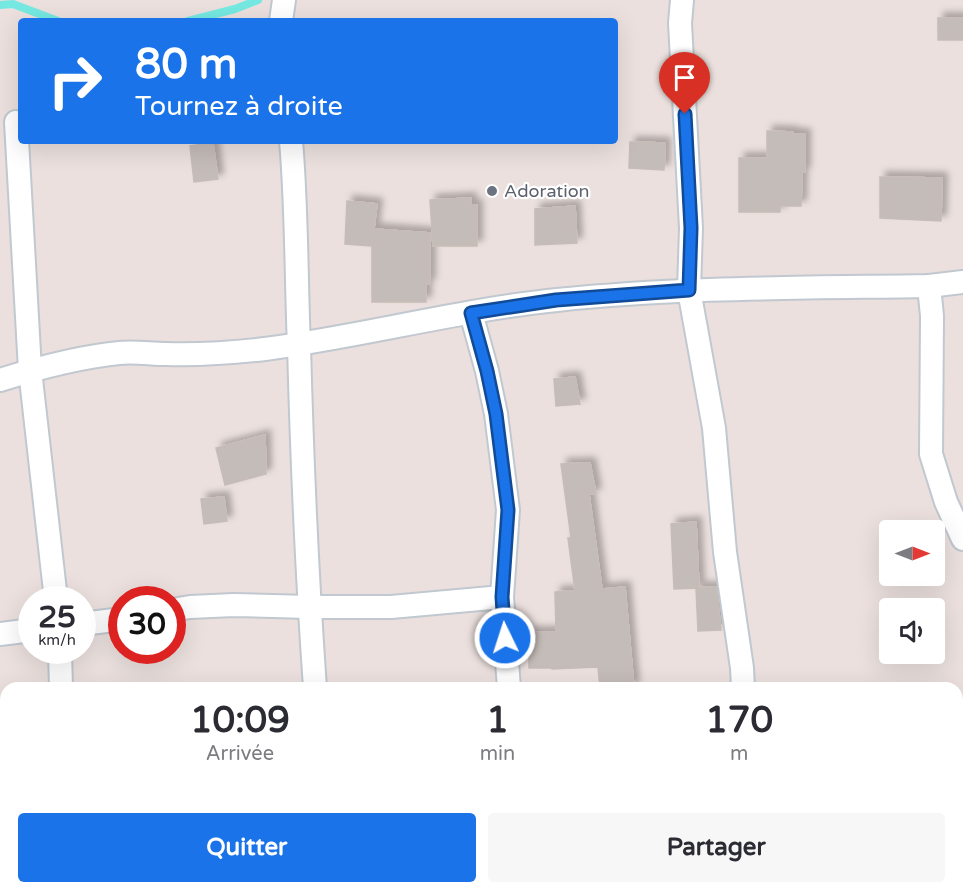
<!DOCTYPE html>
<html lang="fr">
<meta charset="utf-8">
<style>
body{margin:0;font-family:"Varela Round",sans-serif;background:#f7f7f7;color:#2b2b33;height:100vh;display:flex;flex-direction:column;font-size:22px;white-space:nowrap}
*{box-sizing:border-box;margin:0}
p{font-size:20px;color:#7c7c81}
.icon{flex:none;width:33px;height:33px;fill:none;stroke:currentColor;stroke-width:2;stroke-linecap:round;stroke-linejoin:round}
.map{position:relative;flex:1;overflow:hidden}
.panel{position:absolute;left:0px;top:682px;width:963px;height:212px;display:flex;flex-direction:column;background:#fff;border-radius:18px 18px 0 0;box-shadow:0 6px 24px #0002}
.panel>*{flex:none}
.guide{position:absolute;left:18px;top:18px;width:600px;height:126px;border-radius:6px;box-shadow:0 6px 24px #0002;background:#1a73e8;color:#fff;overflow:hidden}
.needle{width:39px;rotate:90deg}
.controls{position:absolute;left:879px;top:520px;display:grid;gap:12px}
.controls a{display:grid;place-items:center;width:66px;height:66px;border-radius:6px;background:#fff;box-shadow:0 6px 24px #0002;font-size:30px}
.speed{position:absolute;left:18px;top:586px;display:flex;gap:12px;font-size:30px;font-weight:700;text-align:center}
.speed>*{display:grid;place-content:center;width:78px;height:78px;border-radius:50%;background:#fff;box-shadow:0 6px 24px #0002;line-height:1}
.speed small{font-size:15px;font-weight:400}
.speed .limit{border:9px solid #d22;background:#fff;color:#111}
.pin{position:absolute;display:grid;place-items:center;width:51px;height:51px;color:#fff;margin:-62px -26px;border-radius:50% 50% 50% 0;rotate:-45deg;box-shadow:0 0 6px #0007}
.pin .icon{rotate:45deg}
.me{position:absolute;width:66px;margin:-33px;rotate:356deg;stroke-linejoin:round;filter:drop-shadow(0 0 4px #0008)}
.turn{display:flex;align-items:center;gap:21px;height:126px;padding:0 18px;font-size:27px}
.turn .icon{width:78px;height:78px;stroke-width:2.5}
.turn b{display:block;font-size:42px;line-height:51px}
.eta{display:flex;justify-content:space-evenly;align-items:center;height:102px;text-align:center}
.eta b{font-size:36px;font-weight:800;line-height:42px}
.cta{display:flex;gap:12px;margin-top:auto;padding:12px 18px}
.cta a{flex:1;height:69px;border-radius:6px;background:#1a73e8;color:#fff;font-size:24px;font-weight:800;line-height:69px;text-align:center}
.cta a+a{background:#f7f7f7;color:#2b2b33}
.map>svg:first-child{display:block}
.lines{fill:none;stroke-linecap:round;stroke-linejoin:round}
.stream{stroke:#75e9e1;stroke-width:8}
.building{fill:#c4bcb8;stroke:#c7bcb7;stroke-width:1.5;filter:url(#shadow)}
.minor-casing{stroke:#c1c8d0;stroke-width:26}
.minor{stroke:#fff;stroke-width:22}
.route-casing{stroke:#114b97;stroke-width:15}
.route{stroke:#1a73e8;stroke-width:10}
.worship-dot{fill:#6b7280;stroke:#fff;stroke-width:2}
.labels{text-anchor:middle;stroke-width:4.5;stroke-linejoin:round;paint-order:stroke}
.worship-label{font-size:18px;fill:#5b616d;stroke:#fff;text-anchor:start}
</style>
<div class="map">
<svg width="963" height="893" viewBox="0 0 963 893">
<defs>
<filter id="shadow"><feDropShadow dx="5.5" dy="-5.5" stdDeviation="3" flood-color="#0004"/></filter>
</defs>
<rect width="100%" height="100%" fill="#ebe0dd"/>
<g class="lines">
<g class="stream">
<path d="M0,5L13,4L58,21"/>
<path d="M188,21L235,9L258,0"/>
</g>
</g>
<g class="building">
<rect x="938" y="18" width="25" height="22"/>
<path d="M767,131L793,132V134H805V172H802L801,206H780V212H739V158H767Z"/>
<path d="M630,142L665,143L664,170L629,168Z"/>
<path d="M213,143L218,179L194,182L190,146Z"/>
<path d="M880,177L942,178L941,221L880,218Z"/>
<path d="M471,198V206L477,205V246H433L430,200Z"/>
<path d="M347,201L377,204L374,229L430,233V284H426V302H372V246L345,244Z"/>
<path d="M575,206L577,243L535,245V209Z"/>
<path d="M575,377L580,404L556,406L554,379Z"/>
<path d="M265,435L266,474L225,485L216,448Z"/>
<path d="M590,463L596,494H589L602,589L625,587L634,688H600L598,667L552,669V668H529V632H556L555,592L575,591L568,538H571L561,464Z"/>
<path d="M224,497L227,521L204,524L201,499Z"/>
<path d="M696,522L699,588L674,589L671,524Z"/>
<path d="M716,587L721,630L698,631L696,588Z"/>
</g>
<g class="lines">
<g class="minor-casing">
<g id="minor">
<path d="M682,0L680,23L691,228L689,290L714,428L725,552L742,668L743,688"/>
<path d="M281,21L284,0"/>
<path d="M16,122L30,370L56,600"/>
<path d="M291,141C297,209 296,278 299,346C302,460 307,575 315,688"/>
<path d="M929,286L932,316L931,454L946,502L963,539"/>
<path d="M471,313L487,371L496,414L508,510L502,597L509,688"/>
<path d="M0,380C38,368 79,357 119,353C134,351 151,354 166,354C200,355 231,353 265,349C363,336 459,310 557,300C680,287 805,288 929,286L963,282"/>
<path d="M172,610L190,607L234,605L309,607H391L502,597"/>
<path d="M82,624L122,619"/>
<path d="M0,634L32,630"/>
<path d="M60,651L61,688"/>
<path d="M69,888V893"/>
<path d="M324,888L325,893"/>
<path d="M534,888V893"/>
<path d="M755,888V893"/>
</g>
</g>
<use href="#minor" class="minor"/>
</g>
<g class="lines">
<g class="route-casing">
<path id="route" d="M505,638L502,597L508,510L496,414L487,371L471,313L556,300L689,290L691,228L685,114"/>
</g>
<use href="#route" class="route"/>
</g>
<circle class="worship-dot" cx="492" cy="191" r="6"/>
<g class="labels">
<g class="worship-label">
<text x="504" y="197">Adoration</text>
</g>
</g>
</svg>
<div class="controls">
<a><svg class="needle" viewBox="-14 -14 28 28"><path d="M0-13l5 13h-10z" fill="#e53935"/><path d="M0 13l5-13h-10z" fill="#7c7c81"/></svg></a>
<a><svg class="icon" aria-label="sound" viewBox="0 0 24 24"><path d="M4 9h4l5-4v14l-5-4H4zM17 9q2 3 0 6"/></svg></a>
</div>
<div class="speed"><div>25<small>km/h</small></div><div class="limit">30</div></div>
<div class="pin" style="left:685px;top:114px;background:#d93025"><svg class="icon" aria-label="arrive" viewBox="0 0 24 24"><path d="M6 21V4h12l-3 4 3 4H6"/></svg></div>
<svg class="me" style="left:505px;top:638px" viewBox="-20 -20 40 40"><circle r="17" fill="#1a73e8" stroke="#fff" stroke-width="3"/><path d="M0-11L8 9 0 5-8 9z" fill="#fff"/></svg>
<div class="guide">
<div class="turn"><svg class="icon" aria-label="right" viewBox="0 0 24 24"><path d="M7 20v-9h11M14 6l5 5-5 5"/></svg><div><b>80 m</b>Tournez à droite</div></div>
</div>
<section class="panel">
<div class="eta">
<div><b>10:09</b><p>Arrivée</p></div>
<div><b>1</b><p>min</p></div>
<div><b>170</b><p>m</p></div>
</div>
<div class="cta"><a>Quitter</a><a>Partager</a></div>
</section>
</div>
